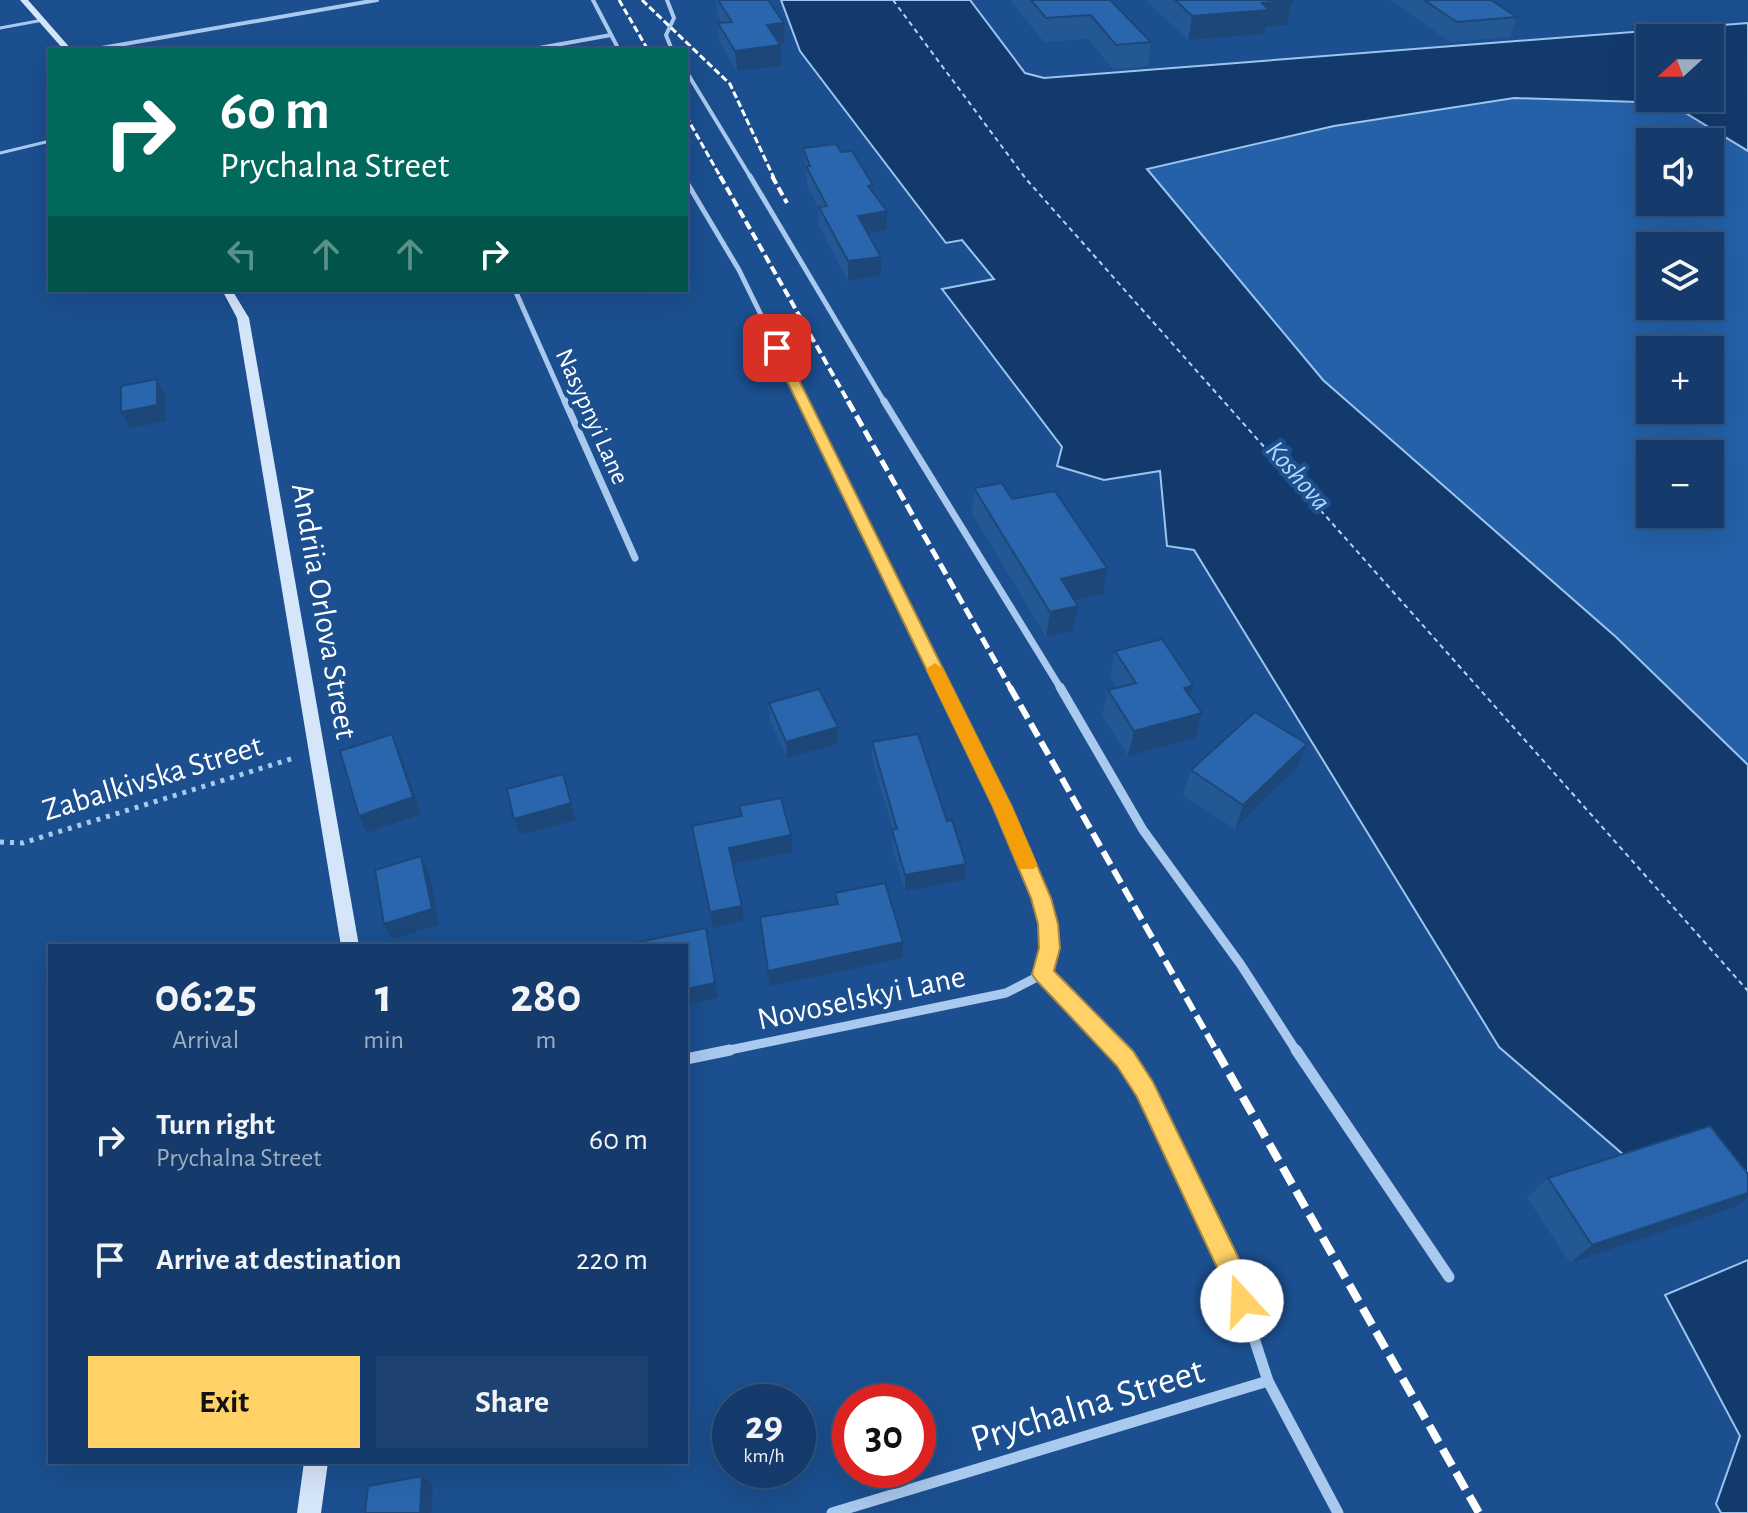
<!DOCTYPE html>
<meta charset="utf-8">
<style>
body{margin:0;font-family:"Alegreya Sans",sans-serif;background:#1d4271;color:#f1f3f6;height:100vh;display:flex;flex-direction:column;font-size:30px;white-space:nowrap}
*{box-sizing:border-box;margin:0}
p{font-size:26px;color:#9dadc1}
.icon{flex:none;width:44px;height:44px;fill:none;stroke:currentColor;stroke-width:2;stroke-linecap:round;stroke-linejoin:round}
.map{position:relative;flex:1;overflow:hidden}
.side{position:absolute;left:48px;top:944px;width:640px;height:520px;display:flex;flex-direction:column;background:#143b6b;border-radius:0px;box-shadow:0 8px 32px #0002,0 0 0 2px #33557e}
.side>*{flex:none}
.top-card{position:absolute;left:48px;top:48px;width:640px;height:244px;border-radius:0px;box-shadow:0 8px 32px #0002,0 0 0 2px #33557e;background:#00695c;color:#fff;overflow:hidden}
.needle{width:52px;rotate:249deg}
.buttons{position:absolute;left:1636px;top:24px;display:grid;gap:16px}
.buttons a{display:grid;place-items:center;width:88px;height:88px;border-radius:0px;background:#143b6b;box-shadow:0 8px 32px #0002,0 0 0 2px #33557e;font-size:40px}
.speed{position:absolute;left:712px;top:1384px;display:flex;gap:16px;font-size:40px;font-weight:700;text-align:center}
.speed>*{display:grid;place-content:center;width:104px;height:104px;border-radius:50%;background:#143b6b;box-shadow:0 8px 32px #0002,0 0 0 2px #33557e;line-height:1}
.speed small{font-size:20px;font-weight:400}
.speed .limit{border:12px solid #d22;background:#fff;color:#111}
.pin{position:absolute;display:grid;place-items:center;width:68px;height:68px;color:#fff;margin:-34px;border-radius:16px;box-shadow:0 4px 12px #0006}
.me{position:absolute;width:88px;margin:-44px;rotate:340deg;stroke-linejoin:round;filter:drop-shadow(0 0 6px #0008)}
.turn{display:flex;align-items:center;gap:28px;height:168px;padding:0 40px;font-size:36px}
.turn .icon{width:104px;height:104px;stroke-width:2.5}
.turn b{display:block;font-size:56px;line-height:68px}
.lanes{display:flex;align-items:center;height:76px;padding:0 40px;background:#0003;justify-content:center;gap:40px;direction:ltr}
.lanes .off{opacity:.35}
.eta{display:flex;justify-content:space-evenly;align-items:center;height:136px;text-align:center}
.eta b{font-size:48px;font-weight:600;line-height:56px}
.cta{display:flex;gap:16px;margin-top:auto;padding:16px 40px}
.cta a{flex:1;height:92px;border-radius:0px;background:#ffd166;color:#111;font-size:32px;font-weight:600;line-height:92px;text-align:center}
.cta a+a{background:#1d4271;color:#f1f3f6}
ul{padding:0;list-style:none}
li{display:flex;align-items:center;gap:24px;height:120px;padding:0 40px}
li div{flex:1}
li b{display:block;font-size:30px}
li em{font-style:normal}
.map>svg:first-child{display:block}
.green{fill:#2461a8;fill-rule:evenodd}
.water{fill:#123a6d;stroke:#9cc4f0;stroke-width:2;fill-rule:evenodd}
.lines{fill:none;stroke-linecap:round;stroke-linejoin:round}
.ferry{stroke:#b5d3f5;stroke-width:2;stroke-dasharray:5 4;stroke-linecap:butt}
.path{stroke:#a9c9ee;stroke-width:5;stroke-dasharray:4 6;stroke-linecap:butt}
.lane{stroke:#a9c9ee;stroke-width:3}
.street-far4{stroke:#a9c9ee;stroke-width:4}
.street-far3{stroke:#a9c9ee;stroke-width:5}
.street-far2{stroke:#a9c9ee;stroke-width:7}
.street-far1{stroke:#a9c9ee;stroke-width:9}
.street{stroke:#a9c9ee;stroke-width:11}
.secondary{fill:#d6e6fa;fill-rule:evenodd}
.rail-far4{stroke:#fff;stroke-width:3;stroke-dasharray:7 3;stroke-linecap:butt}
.rail-far3{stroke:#fff;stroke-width:4;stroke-dasharray:9 4;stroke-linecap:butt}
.rail-far2{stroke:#fff;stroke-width:5;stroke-dasharray:12 5;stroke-linecap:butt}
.rail-far1{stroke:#fff;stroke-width:6;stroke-dasharray:15 6;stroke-linecap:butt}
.rail{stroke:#fff;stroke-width:8;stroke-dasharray:19 8;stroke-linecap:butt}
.wall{fill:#245895}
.shaded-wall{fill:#1d4779}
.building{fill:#2a66ad;stroke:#1d4779;stroke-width:2}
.route{fill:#ffd166;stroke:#a68842;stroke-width:2}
.slow{fill:#f59e0b}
.labels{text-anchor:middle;stroke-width:8;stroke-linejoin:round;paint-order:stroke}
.far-street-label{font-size:26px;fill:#fff;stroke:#1b4f8f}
.far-water-label{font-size:28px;font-style:italic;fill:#b5d3f5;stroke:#1b4f8f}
.street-label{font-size:32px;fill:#fff;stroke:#1b4f8f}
.near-street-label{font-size:38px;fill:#fff;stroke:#1b4f8f}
</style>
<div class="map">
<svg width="1748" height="1513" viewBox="0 0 1748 1513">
<rect width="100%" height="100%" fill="#1b4f8f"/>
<path class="green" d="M1514,98L1669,103L1748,151V765L1616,637L1323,380L1147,169L1334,126ZM1650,142H1710V202H1650ZM1650,246H1710V306H1650ZM1650,350H1710V410H1650ZM1650,454H1710V514H1650Z"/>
<g class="water">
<path d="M781,0H970L1025,73L1044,78L1748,23V151L1669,103L1514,98L1334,126L1147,169L1323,380L1616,637L1748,765V1194L1632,1162L1499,1047L1194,550L1167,546L1160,471L1104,480L1057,466L1062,447L942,289L994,279L962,240L946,243L800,51ZM1650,38H1710V98H1650Z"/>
<path d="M1748,1260V1513H1721L1716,1504L1740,1436L1665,1295Z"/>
</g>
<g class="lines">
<path class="ferry" d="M893,0L1026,179L1748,991"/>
<path class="path" d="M0,842L23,843L294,758"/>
<g class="lane">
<path d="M0,28L43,20"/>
<path d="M0,153L50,141"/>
</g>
<g class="street-far4">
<path d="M593,0L619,50"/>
<path d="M667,0L674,18L666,35L672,50"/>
<path d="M90,50L377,0"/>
<path d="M528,50L611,35"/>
<path d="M686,71L751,178"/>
</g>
<g class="street-far3">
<path d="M750,176L885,403"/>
<path d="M686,181L739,270L804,403"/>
<path d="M515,290L565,403"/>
</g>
<g class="street-far2">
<path d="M565,401L635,558"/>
<path d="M803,401L945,689"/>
<path d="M884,401L1061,689"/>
</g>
<g class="street-far1">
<path d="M944,687L1003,807L1037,888L1046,929L1043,974L1118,1052"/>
<path d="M1060,687L1143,830L1241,965L1297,1052"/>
<path d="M720,1052L1006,993L1043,974"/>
</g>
<g class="street">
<path d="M1116,1050L1145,1089L1233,1274L1268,1381L1338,1513"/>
<path d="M1296,1050L1449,1277"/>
<path d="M686,1059L730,1050"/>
<path d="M832,1513L1268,1381"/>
</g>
<g class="secondary">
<path d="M20,0H28L72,50H64Z"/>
<path d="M222,290H232L249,318L359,946H341L237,318Z"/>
<path d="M304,1462H328L321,1513H297Z"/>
</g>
<g class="rail-far4">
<path d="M619,0L648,50"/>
<path d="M642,0L730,84L774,178"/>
<path d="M686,116L721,178"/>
</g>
<g class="rail-far3">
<path d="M720,176L849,403"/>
<path d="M772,176L787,203"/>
</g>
<path class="rail-far2" d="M848,401L1011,689"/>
<path class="rail-far1" d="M1010,687L1217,1052"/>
<path class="rail" d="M1216,1050L1479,1513"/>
</g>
<g class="wall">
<path d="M716,0H768L784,23L785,44H780L782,66L737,71L720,43L718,23H722L718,16Z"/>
<path d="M1010,0H1110L1151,42L1148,66L1113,69L1088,39L1044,42Z"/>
<path d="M1145,0H1291L1292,1L1287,25L1266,27L1264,34L1188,40Z"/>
<path d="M1391,0H1491L1517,17L1510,37L1450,42Z"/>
<path d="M803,148L841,152L873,193L887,230L868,233L881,276L848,281L819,226V208L807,185Z"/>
<path d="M974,488L1012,499L1107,568L1103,594L1074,600L1073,631L1046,637L972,513Z"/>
<path d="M1115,651L1190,696L1195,738L1128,756L1102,715L1108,690L1117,688L1110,676Z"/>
<path d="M769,703L838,744L787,758L770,720Z"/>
<path d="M872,742L965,880L905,891L892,846L893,830L872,759Z"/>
<path d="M1297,768L1235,829L1183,795L1191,770Z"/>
<path d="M1548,1178L1733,1208L1570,1263L1527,1198Z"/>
</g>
<g class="shaded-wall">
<path d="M1292,1L1287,25L1266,27L1264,34L1188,40L1192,16L1262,3Z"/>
<path d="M784,23L785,44L768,45L767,25Z"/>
<path d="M780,45L782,66L737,71L735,51Z"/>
<path d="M887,211V230L858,235V216Z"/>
<path d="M881,257V276L848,281V261Z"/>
<path d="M157,379L165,396L166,421L130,428L121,412Z"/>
<path d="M1107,568L1103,594L1057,604L1061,579Z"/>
<path d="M1078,606L1073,631L1046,637L1050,612Z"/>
<path d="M1193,685L1186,710L1184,688Z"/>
<path d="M1202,713L1195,738L1128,756L1134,731Z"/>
<path d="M838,727V744L787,758L786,742Z"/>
<path d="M392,734L399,750L421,814L367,833L359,816Z"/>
<path d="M1307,744L1297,768L1235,829L1243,805Z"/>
<path d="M563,774L576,820L520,835L514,819Z"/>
<path d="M791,835L792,852L731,864L729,848Z"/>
<path d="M421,856L429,872L439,925L392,939L384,924Z"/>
<path d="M966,864L965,880L905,891V875Z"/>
<path d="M742,906L744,921L713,928L710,912Z"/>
<path d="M706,928L718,998L686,1004V989Z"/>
<path d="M903,942V958L770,986L768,971Z"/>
<path d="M1748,1193V1197L1733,1208L1570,1263L1592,1245Z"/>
<path d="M422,1476L433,1484L431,1513H420Z"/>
</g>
<g class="building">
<path d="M718,0H768L784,23L767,25L780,45L735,51L718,23L732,22Z"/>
<path d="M1031,0H1110L1151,42L1116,45L1091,15L1046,18Z"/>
<path d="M1175,0H1291L1292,1L1262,3L1269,10L1192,16Z"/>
<path d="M1424,0H1491L1517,17L1457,22Z"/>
<path d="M836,144L841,152L852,151L873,185L868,186L887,211L858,216L881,257L848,261L819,207L827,206L806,166H810L803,148Z"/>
<path d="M157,379V405L121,412V386Z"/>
<path d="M1002,483L1012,499L1055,491L1107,568L1061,579L1078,606L1050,612L974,488Z"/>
<path d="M1162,639L1193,685L1184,688L1202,713L1134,731L1108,690L1136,683L1115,651Z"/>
<path d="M819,689L838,727L786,742L769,703Z"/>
<path d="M1255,712L1307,744L1243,805L1191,770Z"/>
<path d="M392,734L413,797L359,816L340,751Z"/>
<path d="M918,734L947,821L952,820L966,864L905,875L892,830L897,829L872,742Z"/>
<path d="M563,774L571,803L514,819L507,789Z"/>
<path d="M781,798L791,835L729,848L742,906L710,912L692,826L742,816L739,806Z"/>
<path d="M421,856L432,909L384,924L375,870Z"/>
<path d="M885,883L903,942L768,971L760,917L838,904L835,893Z"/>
<path d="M706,928L715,983L686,989V946H620Z"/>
<path d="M1710,1126L1748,1174V1193L1592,1245L1548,1178Z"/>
<path d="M422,1476L420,1513H365L368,1486Z"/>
</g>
<path class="route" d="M777,344L783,348L1012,807L1051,898L1058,924L1060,948L1054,971L1133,1051L1153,1082L1242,1265L1254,1301L1251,1310L1242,1313L1233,1310L1222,1278L1137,1097L1117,1066L1036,980L1032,974L1039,948L1038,924L1031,898L993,807L771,348Z"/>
<path class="slow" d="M935,663L943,669L1012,807L1037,864L1034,869H1020L1017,864L993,807L926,669Z"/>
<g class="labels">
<g class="far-street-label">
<text transform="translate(593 416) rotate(66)" y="9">Nasypnyi Lane</text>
</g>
<g class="far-water-label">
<text transform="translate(1299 475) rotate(49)" y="10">Koshova</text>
</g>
<g class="street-label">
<text transform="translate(325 611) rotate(80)" y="11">Andriia Orlova Street</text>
<text transform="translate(152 777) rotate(-17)" y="11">Zabalkivska Street</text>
<text transform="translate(861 997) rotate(-12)" y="11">Novoselskyi Lane</text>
</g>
<g class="near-street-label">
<text transform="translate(1087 1404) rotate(-17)" y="13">Prychalna Street</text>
</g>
</g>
</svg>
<div class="buttons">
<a><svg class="needle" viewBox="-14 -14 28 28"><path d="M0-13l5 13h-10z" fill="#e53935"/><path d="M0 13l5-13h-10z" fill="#9dadc1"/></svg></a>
<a><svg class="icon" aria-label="sound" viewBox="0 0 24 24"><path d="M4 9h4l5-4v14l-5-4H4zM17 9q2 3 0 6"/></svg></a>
<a><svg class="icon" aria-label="layers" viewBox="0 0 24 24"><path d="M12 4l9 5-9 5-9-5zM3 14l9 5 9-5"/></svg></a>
<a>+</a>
<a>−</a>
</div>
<div class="speed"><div>29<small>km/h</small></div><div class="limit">30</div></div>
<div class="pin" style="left:777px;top:348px;background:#d93025"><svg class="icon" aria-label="arrive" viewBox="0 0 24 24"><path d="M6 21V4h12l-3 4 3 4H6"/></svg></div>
<svg class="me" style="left:1242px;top:1301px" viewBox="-20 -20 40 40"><circle r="19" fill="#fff"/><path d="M0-13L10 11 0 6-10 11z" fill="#ffd166"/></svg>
<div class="top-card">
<div class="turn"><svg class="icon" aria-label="right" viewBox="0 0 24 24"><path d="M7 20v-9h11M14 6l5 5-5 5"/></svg><div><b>60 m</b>Prychalna Street</div></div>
<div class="lanes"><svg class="icon off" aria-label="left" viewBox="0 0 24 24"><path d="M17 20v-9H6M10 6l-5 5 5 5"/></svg><svg class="icon off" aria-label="ahead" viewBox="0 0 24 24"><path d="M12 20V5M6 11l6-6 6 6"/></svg><svg class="icon off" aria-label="ahead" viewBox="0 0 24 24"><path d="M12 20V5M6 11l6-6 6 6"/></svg><svg class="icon" aria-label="right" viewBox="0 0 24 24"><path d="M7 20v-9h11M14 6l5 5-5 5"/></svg></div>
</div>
<section class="side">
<div class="eta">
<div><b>06:25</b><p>Arrival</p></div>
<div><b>1</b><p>min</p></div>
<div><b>280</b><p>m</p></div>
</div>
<ul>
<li><svg class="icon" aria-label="right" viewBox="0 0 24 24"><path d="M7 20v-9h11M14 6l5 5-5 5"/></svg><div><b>Turn right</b><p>Prychalna Street</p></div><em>60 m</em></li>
<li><svg class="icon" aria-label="arrive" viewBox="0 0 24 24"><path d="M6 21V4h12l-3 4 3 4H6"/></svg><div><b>Arrive at destination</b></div><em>220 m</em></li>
</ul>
<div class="cta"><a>Exit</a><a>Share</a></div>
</section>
</div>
